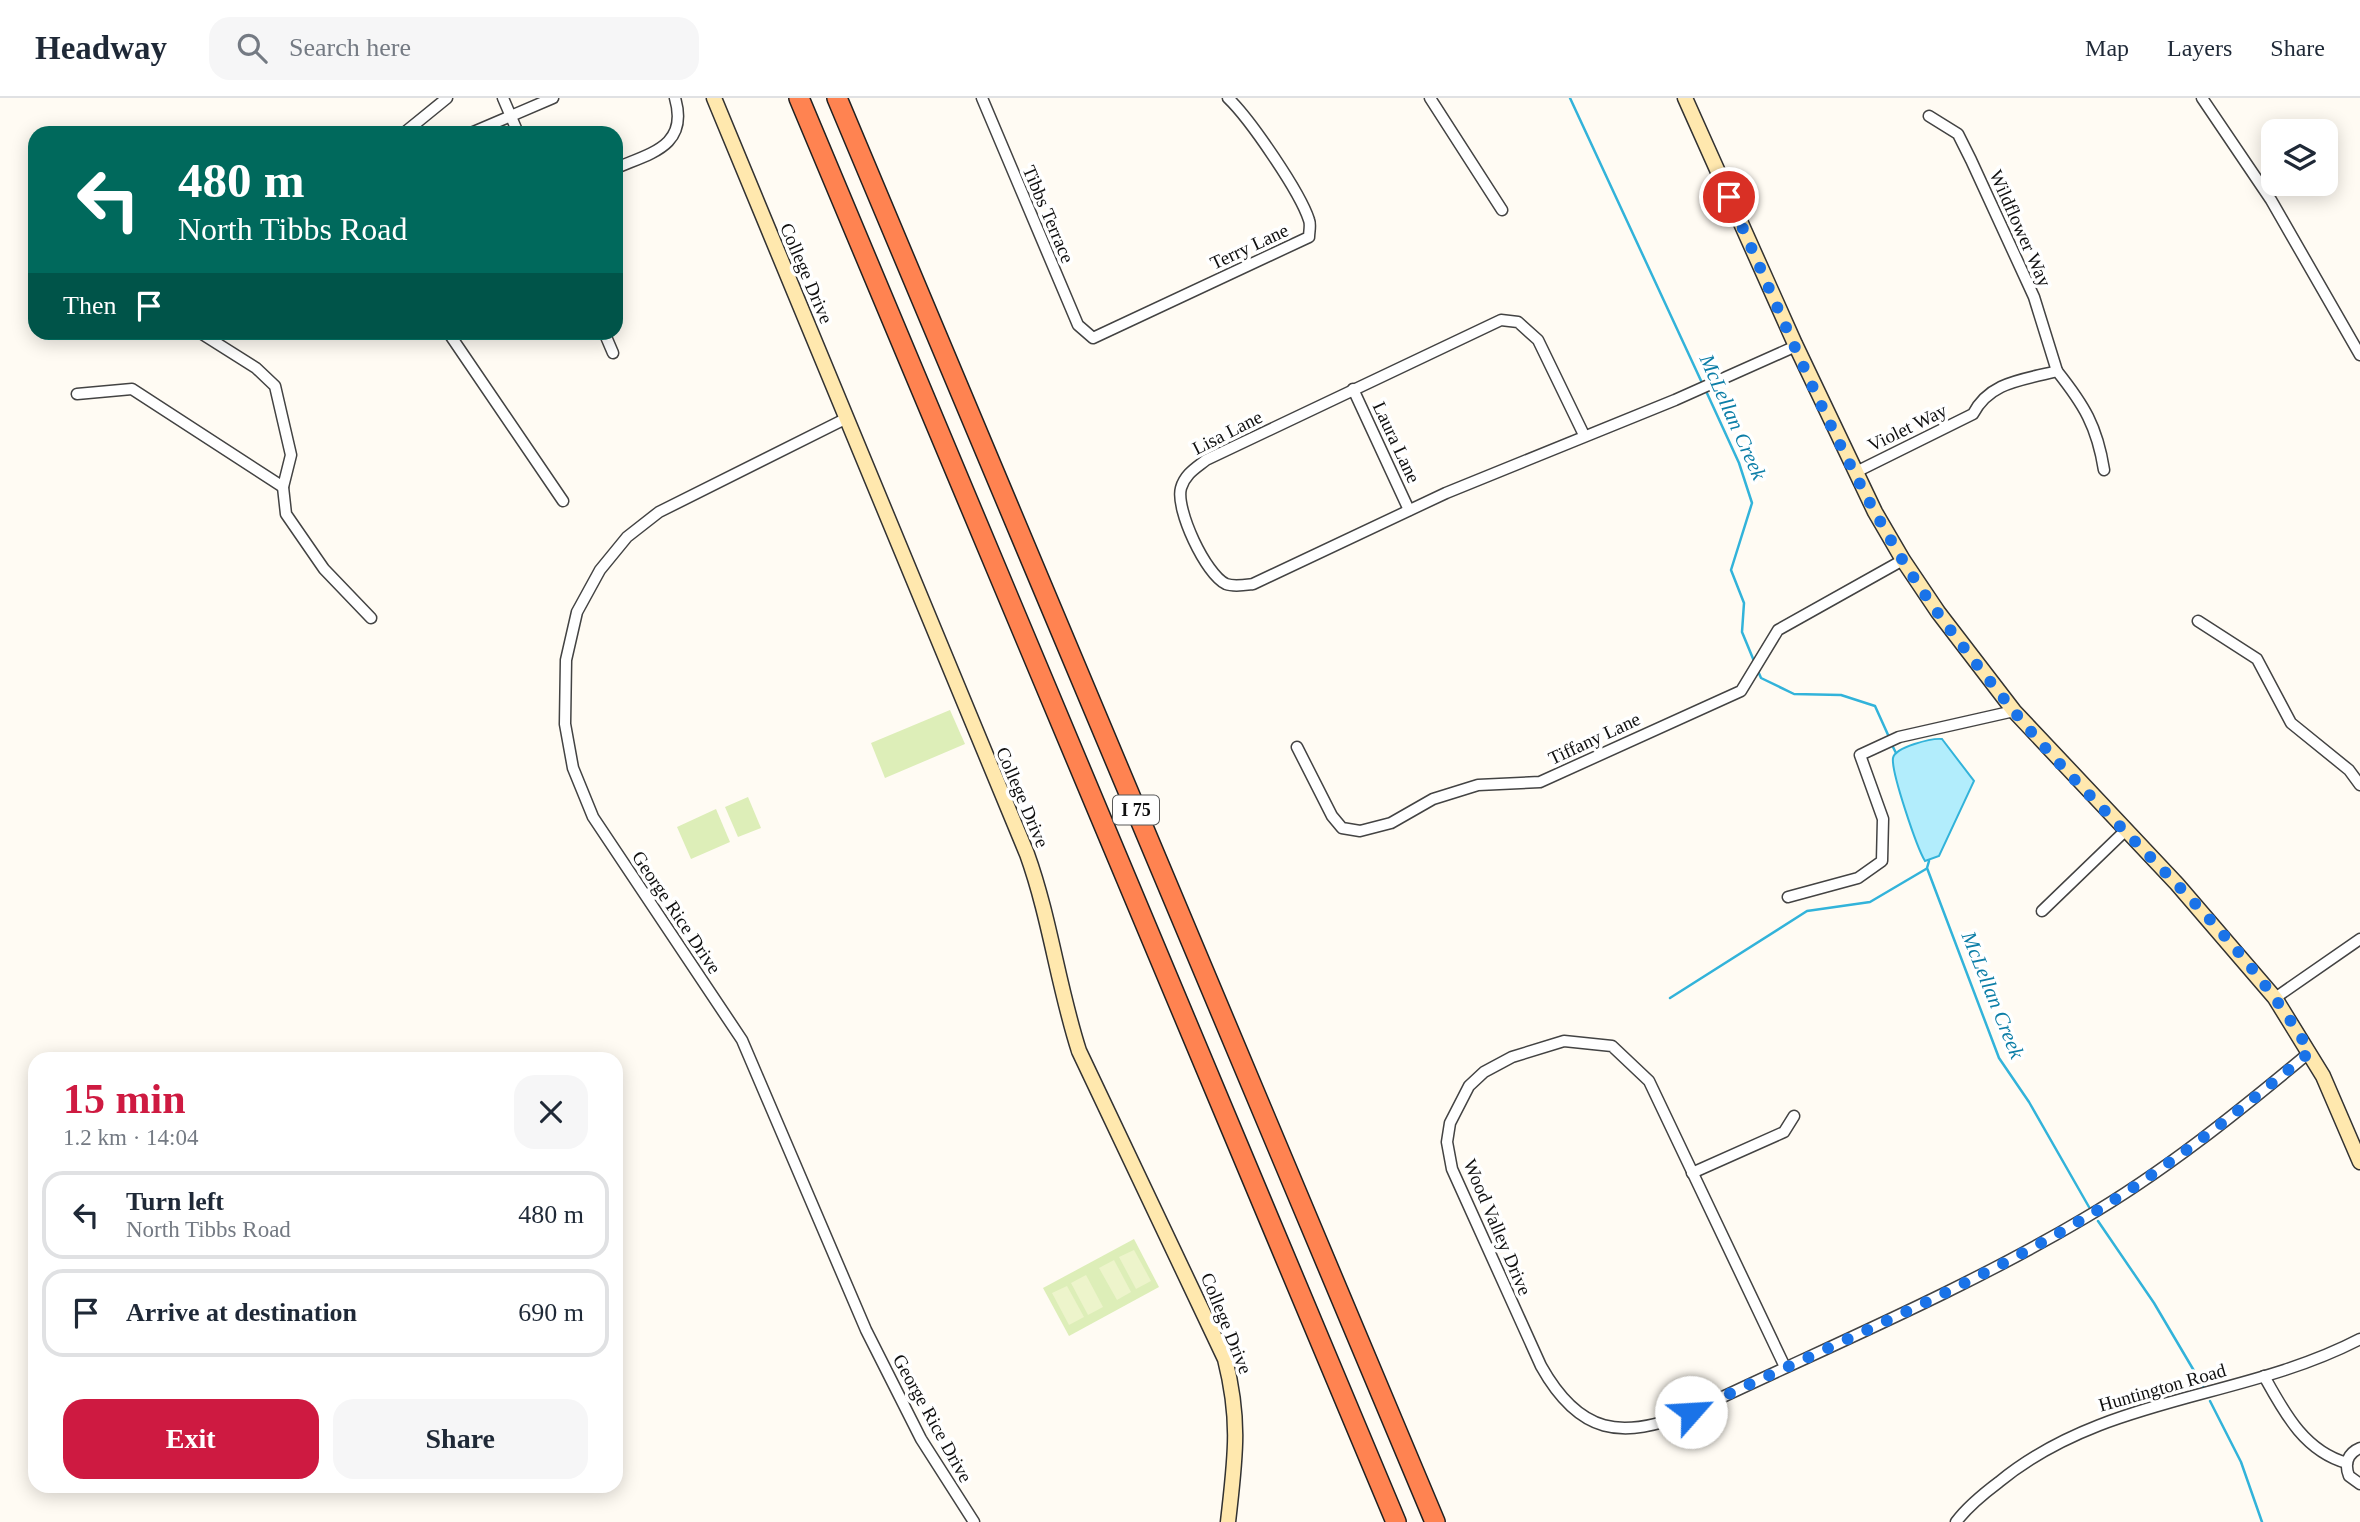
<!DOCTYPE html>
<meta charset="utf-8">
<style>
body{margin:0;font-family:"Times New Roman",serif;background:#f6f6f7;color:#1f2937;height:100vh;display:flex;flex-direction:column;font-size:26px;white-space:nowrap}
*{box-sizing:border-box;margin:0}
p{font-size:23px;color:#747a83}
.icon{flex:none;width:38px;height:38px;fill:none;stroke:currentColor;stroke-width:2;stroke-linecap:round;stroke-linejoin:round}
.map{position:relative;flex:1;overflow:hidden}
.drawer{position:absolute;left:28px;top:954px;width:595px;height:441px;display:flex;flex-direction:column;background:#fff;border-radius:21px;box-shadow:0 4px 18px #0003}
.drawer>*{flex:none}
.hud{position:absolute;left:28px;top:28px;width:595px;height:214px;border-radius:21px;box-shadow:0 4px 18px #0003;background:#00695c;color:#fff;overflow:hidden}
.buttons{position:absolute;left:2261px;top:21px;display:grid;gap:14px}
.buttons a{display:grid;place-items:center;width:77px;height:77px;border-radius:14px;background:#fff;box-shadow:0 4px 18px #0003;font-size:35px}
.pin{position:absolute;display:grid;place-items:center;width:60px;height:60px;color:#fff;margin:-30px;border:4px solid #fff;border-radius:50%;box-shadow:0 2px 7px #0007}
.me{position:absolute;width:77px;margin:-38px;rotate:64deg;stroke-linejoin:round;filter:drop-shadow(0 0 5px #0008)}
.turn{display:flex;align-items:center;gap:24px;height:147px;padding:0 35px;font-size:32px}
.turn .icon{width:91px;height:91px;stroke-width:2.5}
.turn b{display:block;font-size:49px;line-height:60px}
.then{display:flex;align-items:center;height:66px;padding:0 35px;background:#0003;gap:14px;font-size:26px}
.round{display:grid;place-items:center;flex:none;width:74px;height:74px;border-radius:21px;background:#f6f6f7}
.headline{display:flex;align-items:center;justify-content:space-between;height:119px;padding:0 35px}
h1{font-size:42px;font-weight:600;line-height:52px;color:#ce1a41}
.action{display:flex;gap:14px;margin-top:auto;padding:14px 35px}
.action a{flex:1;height:80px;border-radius:21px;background:#ce1a41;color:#fff;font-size:28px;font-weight:600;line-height:80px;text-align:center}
.action a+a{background:#f6f6f7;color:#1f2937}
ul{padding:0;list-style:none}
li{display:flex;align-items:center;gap:21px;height:88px;margin:0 14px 10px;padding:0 21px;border:4px solid #e0e1e3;border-radius:21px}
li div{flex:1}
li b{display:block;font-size:26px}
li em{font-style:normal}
header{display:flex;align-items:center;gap:42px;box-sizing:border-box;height:98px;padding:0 35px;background:#fff;border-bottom:2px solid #e0e1e3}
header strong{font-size:33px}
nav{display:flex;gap:38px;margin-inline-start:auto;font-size:24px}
.search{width:490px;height:63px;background:#f6f6f7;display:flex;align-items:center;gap:18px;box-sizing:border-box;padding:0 24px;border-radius:21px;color:#747a83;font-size:26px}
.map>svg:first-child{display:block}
.green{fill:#ddeeb8}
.pitch{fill:#edf4cb}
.water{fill:#b2edfc;stroke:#32b3da;stroke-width:2}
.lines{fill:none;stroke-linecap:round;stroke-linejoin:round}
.stream{stroke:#32b3da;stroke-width:2.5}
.street-casing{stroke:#434343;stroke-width:13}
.secondary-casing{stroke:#323232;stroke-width:17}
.highway-casing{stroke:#212121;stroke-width:22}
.street{stroke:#fff;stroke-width:10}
.secondary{stroke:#ffe8ae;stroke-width:14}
.highway{stroke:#ff8351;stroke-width:19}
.route{stroke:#1a73e8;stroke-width:12;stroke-dasharray:0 21.6}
.labels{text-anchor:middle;stroke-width:7;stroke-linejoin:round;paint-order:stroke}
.shield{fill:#fff;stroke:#585858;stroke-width:2}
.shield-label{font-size:18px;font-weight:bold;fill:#101010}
.street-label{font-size:19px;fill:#101010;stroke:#fff}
.water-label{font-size:21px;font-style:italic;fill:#0c7ea7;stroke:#fff}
</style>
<header>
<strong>Headway</strong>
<div class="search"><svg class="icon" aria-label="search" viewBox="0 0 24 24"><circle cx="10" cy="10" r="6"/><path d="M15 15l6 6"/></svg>Search here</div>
<nav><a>Map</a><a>Layers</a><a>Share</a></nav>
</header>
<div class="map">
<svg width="2360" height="1424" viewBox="0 0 2360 1424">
<rect width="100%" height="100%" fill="#fffbf3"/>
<g class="green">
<path d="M950,612L965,646L885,680L871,645Z"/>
<path d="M748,699L761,730L738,739L725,709Z"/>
<path d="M716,711L730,744L691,761L677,729Z"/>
<path d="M1134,1141L1159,1189L1069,1238L1043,1190Z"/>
</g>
<g class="pitch">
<path d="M1134,1152L1151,1183L1136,1191L1119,1159Z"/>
<path d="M1114,1162L1131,1194L1117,1202L1099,1170Z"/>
<path d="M1086,1177L1103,1209L1088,1217L1071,1185Z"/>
<path d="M1067,1188L1084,1219L1069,1227L1052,1195Z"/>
</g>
<path class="water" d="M1942,641L1974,683L1939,758L1925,763C1917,750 1891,674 1893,660C1895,649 1932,640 1942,641Z"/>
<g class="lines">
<g class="stream">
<path d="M1570,0L1703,287"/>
<path d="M1706,293L1739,365L1752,405L1731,472L1744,505L1742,534L1754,563"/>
<path d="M1758,573L1761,580L1794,596L1841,597L1875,608L1889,639"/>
<path d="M1891,645L1896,655"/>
<path d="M1929,763L1927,770L1999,960L2029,1004L2089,1109"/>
<path d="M1670,900L1807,813L1870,804L1926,771"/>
<path d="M2098,1123L2154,1205L2203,1288"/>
<path d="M2210,1303L2241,1364L2262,1424"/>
</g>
<g class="street-casing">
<g id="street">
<path d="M503,0L518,35"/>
<path d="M982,0L1078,227L1093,240L1309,139C1309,134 1311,127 1309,122C1300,94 1250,21 1228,0"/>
<path d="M1430,0L1502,112"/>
<path d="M2202,0L2271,102L2360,257"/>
<path d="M1929,18L1958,36L1971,62L2034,199L2057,273"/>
<path d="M404,35L447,0"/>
<path d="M471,35L553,0"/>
<path d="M616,70C651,55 689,48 675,0"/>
<path d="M199,234L256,270L275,288L291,357L283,389L286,416L324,471L371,520"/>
<path d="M448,234L563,403"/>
<path d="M604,234L613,255"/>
<path d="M1353,291L1409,412"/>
<path d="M77,296L132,291L283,389"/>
<path d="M847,320L659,414L627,439L600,472L577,514L566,562L565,626L573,670L593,719L742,942L866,1232L921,1341L974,1424"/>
<path d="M1584,337L1538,242L1518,224L1501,222L1206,362C1196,370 1185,376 1181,390C1175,411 1206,477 1226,486C1234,489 1245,487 1253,486L1446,395L1675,302L1796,248"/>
<path d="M1856,374L1973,316C1990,283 2024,282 2057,273C2084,307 2097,328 2104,372"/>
<path d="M2198,523L2257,561L2291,625L2349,672L2360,687"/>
<path d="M1297,649L1332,718L1342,730L1360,733L1391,725L1433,701L1478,687L1540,684L1741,593L1778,532L1903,462"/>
<path d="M1788,799L1858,780L1882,763L1883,721L1860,657L1899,639L2014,613"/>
<path d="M2042,813L2125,733"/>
<path d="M2275,900L2360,841"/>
<path d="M1692,1075L1784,1034L1794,1018"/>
<path d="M1785,1269L1649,983L1612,948L1564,943L1512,959L1484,974L1469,988L1450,1025L1447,1044L1452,1071L1541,1268C1579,1336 1621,1343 1691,1314C1822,1251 1958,1195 2083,1121C2164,1074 2238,1014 2310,954"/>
<path d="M2264,1278C2284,1314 2304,1353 2347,1365"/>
<path d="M2360,1350C2348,1355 2344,1365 2349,1378L2360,1386"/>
<path d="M1956,1424C1968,1408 1983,1396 1999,1384C2105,1297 2243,1302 2360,1241"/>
</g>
</g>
<g class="secondary-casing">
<g id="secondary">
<path d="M714,0L1027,756C1050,820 1058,888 1079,953L1225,1261C1241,1324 1235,1361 1228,1424"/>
<path d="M1685,0L1795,246L1875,414L1903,462L1938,514L2014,613L2177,786L2275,900L2323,978L2360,1064"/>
</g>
</g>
<g class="highway-casing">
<g id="highway">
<path d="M799,0L1396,1424"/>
<path d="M837,0L1435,1424"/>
</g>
</g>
<use href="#street" class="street"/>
<use href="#secondary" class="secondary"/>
<use href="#highway" class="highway"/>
</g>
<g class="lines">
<path class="route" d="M1691,1314C1822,1251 1958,1195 2083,1121C2164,1073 2238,1014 2310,954C2233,822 2107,728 2012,611C1974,563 1934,514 1902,461C1833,347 1783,220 1729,99"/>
</g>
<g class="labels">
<rect class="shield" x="1113" y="697.5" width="46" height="29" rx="5"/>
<g class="shield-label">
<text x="1136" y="718">I 75</text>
</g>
<g class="street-label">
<text transform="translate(1049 116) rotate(67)" y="7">Tibbs Terrace</text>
<text transform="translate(2021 130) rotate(66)" y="7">Wildflower Way</text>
<text transform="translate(1249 148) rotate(-25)" y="7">Terry Lane</text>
<text transform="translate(807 175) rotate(67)" y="7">College Drive</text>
<text transform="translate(1907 329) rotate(-26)" y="7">Violet Way</text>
<text transform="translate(1227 334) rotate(-27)" y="7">Lisa Lane</text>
<text transform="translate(1397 344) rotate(65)" y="7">Laura Lane</text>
<text transform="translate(1594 640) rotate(-25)" y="7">Tiffany Lane</text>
<text transform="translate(1023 699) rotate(67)" y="7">College Drive</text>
<text transform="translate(677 814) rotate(56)" y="7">George Rice Drive</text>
<text transform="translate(1498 1129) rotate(67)" y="7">Wood Valley Drive</text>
<text transform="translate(1227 1225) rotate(68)" y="7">College Drive</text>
<text transform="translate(2162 1289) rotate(-16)" y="7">Huntington Road</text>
<text transform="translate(933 1320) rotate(61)" y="7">George Rice Drive</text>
</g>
<g class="water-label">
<text transform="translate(1733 319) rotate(66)" y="7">McLellan Creek</text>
<text transform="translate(1993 897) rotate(68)" y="7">McLellan Creek</text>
</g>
</g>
</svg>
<div class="buttons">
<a><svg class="icon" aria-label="layers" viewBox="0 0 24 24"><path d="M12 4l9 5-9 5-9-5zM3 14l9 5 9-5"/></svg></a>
</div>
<div class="pin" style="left:1729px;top:99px;background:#d93025"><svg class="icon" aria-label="arrive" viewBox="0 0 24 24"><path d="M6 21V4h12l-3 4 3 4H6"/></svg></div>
<svg class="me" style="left:1691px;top:1314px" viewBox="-20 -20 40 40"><circle r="19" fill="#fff"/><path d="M0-13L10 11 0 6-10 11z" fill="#1a73e8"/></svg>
<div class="hud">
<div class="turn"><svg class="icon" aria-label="left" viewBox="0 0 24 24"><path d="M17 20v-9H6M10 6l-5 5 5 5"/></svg><div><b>480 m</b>North Tibbs Road</div></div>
<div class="then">Then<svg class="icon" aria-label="arrive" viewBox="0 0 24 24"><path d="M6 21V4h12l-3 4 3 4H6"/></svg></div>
</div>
<section class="drawer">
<div class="headline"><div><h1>15 min</h1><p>1.2 km · 14:04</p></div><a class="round"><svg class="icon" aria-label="close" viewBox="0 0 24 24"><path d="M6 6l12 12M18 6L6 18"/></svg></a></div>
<ul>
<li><svg class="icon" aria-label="left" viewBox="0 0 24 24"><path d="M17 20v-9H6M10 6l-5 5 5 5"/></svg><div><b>Turn left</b><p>North Tibbs Road</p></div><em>480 m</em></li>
<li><svg class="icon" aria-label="arrive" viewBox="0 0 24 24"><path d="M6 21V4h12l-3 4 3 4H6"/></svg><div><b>Arrive at destination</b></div><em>690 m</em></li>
</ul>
<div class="action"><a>Exit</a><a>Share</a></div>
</section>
</div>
